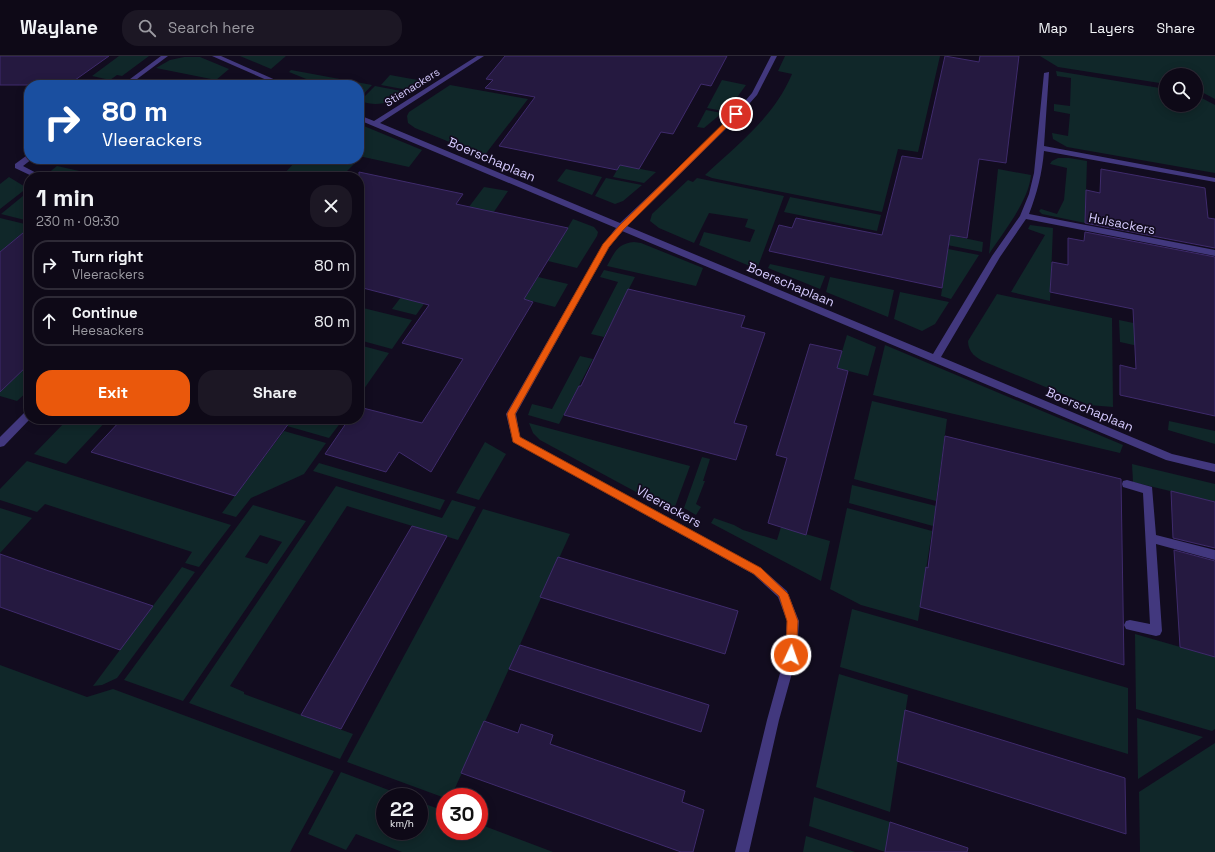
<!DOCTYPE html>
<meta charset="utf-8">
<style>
body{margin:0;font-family:"Space Grotesk",sans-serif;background:#1c1724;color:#f1f3f6;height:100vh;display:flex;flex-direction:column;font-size:15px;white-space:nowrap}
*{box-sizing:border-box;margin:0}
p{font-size:13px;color:#9b9aa1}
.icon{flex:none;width:22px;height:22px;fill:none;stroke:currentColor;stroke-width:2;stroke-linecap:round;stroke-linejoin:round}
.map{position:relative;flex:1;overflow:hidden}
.details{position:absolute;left:24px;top:116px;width:340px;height:252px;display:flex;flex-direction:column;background:#0e0917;border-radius:16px;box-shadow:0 2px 10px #0003,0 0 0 1px #2e2a36}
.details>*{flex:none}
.guide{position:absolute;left:24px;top:24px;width:340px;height:84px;border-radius:16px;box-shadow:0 2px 10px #0003,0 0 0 1px #2e2a36;background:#1a4fa0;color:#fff;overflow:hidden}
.tools{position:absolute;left:1159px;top:12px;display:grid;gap:8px}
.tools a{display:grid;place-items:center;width:44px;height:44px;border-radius:50%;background:#0e0917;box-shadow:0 2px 10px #0003,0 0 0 1px #2e2a36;font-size:20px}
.speed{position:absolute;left:376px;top:732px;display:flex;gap:8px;font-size:20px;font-weight:700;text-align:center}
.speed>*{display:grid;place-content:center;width:52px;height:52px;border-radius:50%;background:#0e0917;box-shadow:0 2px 10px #0003,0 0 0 1px #2e2a36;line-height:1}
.speed small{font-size:10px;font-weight:400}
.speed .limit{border:6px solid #d22;background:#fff;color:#111}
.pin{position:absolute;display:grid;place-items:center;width:34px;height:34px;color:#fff;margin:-17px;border:2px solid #fff;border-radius:50%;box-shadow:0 1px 4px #0007}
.me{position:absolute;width:44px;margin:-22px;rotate:3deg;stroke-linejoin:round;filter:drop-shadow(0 0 3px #0008)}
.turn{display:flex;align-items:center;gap:14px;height:84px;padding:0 12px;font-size:18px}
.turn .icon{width:52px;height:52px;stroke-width:2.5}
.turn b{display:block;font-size:28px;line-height:34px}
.round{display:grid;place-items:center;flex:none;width:42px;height:42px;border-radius:16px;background:#1c1724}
.overview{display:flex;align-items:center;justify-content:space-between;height:68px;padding:0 12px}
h1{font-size:24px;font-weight:700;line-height:30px}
.button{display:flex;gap:8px;margin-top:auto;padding:8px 12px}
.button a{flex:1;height:46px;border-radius:16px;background:#ea580c;color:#fff;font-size:16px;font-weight:700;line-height:46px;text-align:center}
.button a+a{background:#1c1724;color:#f1f3f6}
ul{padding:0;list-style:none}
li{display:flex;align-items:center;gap:12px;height:50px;margin:0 8px 6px;padding:0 4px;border:2px solid #2e2a36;border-radius:16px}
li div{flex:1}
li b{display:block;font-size:15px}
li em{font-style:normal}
header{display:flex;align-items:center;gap:24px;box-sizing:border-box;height:56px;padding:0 20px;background:#0e0917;border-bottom:1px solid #2e2a36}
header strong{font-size:19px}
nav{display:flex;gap:22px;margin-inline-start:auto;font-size:14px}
.search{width:280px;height:36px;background:#1c1724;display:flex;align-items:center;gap:10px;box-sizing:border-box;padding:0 14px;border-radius:16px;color:#9b9aa1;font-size:15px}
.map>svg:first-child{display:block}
.green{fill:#102729;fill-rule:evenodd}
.building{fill:#251940;stroke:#3f2b6c}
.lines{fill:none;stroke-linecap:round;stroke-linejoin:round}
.lane{fill:#42387e;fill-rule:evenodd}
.street{fill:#42387e;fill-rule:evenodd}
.route{fill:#ea580c;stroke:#983908}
.labels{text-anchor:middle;stroke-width:3.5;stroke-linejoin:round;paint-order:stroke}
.far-street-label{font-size:11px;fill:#d6cbff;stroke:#120c1f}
.street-label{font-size:13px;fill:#d6cbff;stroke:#120c1f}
</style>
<header>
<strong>Waylane</strong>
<div class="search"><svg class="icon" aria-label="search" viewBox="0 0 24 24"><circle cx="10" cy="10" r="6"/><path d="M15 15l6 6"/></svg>Search here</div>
<nav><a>Map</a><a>Layers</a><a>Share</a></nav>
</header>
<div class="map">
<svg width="1215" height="796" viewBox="0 0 1215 796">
<rect width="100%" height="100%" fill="#120c1f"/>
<g class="green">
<path d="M119,0H149L122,20L117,19L110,24L92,20Z"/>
<path d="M240,0H286L271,13Z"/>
<path d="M785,0H940L918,96L898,93L882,156L712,122L705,119C738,88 774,61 792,18L778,15Z"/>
<path d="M1040,0H1215V43L1196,33V19H1166V28L1058,11Z"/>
<path d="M184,1H200L229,13L216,24L156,12L170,4Z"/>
<path d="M291,14L372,29L359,43V29H321L289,16Z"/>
<path d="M1056,15L1166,33V49H1196V39L1215,49V117L1067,91L1053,83L1052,77L1068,80L1070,58L1054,55V48L1070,50L1071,22L1057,20Z"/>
<path d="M390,19L423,25L408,34L381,29Z"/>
<path d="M722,24L746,29L735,44L723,55L707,52Z"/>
<path d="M450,29L528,43L484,100L415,72L408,67L407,60L409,56Z"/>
<path d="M375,30L406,36C389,46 380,52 360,45Z"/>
<path d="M706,54L722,57L704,72L697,71Z"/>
<path d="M359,68L422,94L409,111L359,100Z"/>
<path d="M1058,102H1069L1087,105L1085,167L1042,158L1039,155L1041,153L1057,158L1064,144L1067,112L1050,108L1052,105Z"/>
<path d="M298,103H353L358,104L341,121H281Z"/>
<path d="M620,109L656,116L644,127L613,121Z"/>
<path d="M57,110L106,121H51L46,119Z"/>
<path d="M566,113L602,121L592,139L557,125Z"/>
<path d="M998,113L1031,119C1029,145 1003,176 989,198Z"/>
<path d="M9,121L27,132L0,153V128Z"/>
<path d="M606,122L642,129L623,145L615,148L595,140Z"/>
<path d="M697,122L784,140L757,213L699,189L704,176L750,186L755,174L745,171L748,163L709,157L694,187L659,172L650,165L652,158L688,124L693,126Z"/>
<path d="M484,131L508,135C480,179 445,217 416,259L392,253Z"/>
<path d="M29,135V138L23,142L29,146V165L1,158Z"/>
<path d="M790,141L881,159L877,175L784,156Z"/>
<path d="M0,162L29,169V172L0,196Z"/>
<path d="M573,163L594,171L598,176L597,180L577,212L548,205Z"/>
<path d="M886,166L983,186L982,196L883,176Z"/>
<path d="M1030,169L1053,172L1050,245L1011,236L1045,179L1028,173Z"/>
<path d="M634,186L641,187L703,212L696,230L607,210C614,197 618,187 634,186Z"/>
<path d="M948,193L979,199L951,243L941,240Z"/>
<path d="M770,208L825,220L820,233L768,212Z"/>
<path d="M604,214L635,221L604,281L591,278L618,226L600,221Z"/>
<path d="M538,221L568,228L555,251L524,243Z"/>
<path d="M830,221L894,234L888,261L826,236Z"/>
<path d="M900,236L949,246L935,268L922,275L894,263Z"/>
<path d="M997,238L1112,262L1113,351L1089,349L985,306C976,302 968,296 968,285Z"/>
<path d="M359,251L412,264L392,293L359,284Z"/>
<path d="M1119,264L1215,284V307L1120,286Z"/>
<path d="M847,279L876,291L868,320L837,312Z"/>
<path d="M359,289L389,297L359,340Z"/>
<path d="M885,289L1123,389L1120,397L873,339Z"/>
<path d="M580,300L593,303L559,368L528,359L532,348L552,353Z"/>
<path d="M29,308V334L17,345L0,340V336Z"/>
<path d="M872,345L947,363L936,445L854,423Z"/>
<path d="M68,363H108L66,408L34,398Z"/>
<path d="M292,363H330L341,366L329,382L287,370Z"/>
<path d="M1169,365L1215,375V388L1168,374Z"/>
<path d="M529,367L690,410L673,456L540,384L533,377Z"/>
<path d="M284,375L326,387L304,418L251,442L236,461L222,457Z"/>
<path d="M485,386L506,398L479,444L456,437Z"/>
<path d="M702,401L710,403L703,425H705L696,448L701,451L696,459L684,452Z"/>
<path d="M27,405L231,469L199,511L185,507L192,496L45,448L37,456L0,444V433Z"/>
<path d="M319,407L445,444L440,454L313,415Z"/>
<path d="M1132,408L1215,428V446L1133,426Z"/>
<path d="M852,429L936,450L933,470L849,447Z"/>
<path d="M336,430L442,462L452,444L476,451L458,484L347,450L230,630L244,636V638L353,678L340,703L189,647Z"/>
<path d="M253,449L306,465L183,645L124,624ZM260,479L282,486L267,508L245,501Z"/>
<path d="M0,452L32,462L0,497Z"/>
<path d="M847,452L932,475L918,565L861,549L830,533Z"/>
<path d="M483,453L570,478L451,741L445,742L347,706Z"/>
<path d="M714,462L734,469L743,474L777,484L781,471L830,485L821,525L711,467Z"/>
<path d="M182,511L195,516L117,622L102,629L93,630Z"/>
<path d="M852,553L1128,632V698L840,611Z"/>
<path d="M1135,578L1215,601V673L1212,675L1136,653Z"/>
<path d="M0,609L87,641L113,633L334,715L290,796H0Z"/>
<path d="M839,618L908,639L890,756L816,731Z"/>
<path d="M1137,662L1203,681L1138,723Z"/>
<path d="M1215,687V796H1140L1139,736Z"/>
<path d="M341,716L407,741H385V775H419V746L445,755V775H479V768L553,796H402L356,778L346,794L308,778Z"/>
<path d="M814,741L890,766L885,796L809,770Z"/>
<path d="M806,780L855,796H803Z"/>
</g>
<g class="building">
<path d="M0,0H109L68,29H0Z"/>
<path d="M505,0H727L711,30L701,28L673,78L661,76L639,113L620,109L617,114L499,90L535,41L485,32L493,24L486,23Z"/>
<path d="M945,0L979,6L980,0H1019L1006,107L979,103L967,182L950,179L942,232L769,195L779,169L792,172L796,162L882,179L902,100L922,103Z"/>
<path d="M1101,113L1205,132L1208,162L1215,163V192L1085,167L1086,134L1100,137Z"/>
<path d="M359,116L463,138L456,148L568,172L524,243L533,246L431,416L399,396L386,416L325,398L349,363H359V351L422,367L463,303L402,287L429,249L359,231Z"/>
<path d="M29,172V308L0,336V196Z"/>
<path d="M1085,176L1215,201V360L1120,339V309L1136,313L1133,253L1050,236L1052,206L1068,209V182L1084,185Z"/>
<path d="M628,233L745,260L741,271L765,277L734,367L747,370L736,404L564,359L579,330H581Z"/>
<path d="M810,288L842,295L837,312L848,315L806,479L768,467L787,402L776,399Z"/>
<path d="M122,363H292L235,440L91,396Z"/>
<path d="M945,380L1121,423L1124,609L920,551L926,511L928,512Z"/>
<path d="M1171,435L1215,446V492L1173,482Z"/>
<path d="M412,470L447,480L341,673L301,659Z"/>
<path d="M1174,494L1215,505V601L1180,591Z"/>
<path d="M0,498L49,515L153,550L120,594L0,551Z"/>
<path d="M558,501L738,555L725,598L540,541Z"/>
<path d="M520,589L709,649L701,676L509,613Z"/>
<path d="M905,654L1125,722L1126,778L897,705Z"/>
<path d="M484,665L518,677L521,668L553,679L550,688L685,735L682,746L704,754L693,796H681L461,717Z"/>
<path d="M890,766L968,792L967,796H885Z"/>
</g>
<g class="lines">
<path class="lane" d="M1127,424L1152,431L1156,479L1215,494V504L1156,488L1162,575L1160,579L1156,580L1130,574L1126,573L1124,569L1126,565L1130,564L1150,568L1143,437L1123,431L1122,428L1123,425Z"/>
<g class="street">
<path d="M161,0H168L129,29H122Z"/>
<path d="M212,0H221L287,29H278Z"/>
<path d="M477,0H484L380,67L620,167L728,65L752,37L771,0H777L757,39L732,67L627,170L933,298L992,200L1020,160L1029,138L1034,117L1044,17L1049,16L1044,90L1215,122V126L1044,95C1042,118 1037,137 1029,158L1215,194V200L1026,163L1000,201L941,301L1172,398L1215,408V416L1166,404L622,175L609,191L516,358L520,381L761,512L787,535L799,565L797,599L779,664L749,796H735L767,664L785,599L787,565L778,541L753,518L513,386L506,358L602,190L616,172L359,64V59L374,65Z"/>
<path d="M26,100H29V103H32L23,110L44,121H34L15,112V108Z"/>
<path d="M29,354L30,363L4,390L0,391V381L26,355Z"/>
</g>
</g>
<path class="route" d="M734,57L740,58L624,173L609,191L515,358L520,381L761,512L788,538L798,565L796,599L795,603L791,604L787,603L786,599L787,565L779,540L754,518L513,386L507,358L603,188L619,170Z"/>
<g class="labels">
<g class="far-street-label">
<text transform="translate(412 31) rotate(-32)" y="4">Stienackers</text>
</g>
<g class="street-label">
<text transform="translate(492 103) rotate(23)" y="5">Boerschaplaan</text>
<text transform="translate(1122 167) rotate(11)" y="5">Hulsackers</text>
<text transform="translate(791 228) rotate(23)" y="5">Boerschaplaan</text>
<text transform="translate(1090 353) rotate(23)" y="5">Boerschaplaan</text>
<text transform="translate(669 450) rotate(29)" y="5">Vleerackers</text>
</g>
</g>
</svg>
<div class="tools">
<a><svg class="icon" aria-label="search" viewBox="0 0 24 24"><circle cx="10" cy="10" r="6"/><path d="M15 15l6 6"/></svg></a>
</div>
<div class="speed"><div>22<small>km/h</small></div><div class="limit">30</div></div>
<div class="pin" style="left:736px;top:58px;background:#d93025"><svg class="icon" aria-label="arrive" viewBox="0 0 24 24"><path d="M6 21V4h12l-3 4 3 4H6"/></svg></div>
<svg class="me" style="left:791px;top:599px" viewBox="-20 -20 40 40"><circle r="17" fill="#ea580c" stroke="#fff" stroke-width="3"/><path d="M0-11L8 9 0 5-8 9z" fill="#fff"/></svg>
<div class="guide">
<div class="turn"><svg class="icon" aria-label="right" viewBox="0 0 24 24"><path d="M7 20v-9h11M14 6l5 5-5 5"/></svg><div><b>80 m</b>Vleerackers</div></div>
</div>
<section class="details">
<div class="overview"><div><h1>1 min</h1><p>230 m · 09:30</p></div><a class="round"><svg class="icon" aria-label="close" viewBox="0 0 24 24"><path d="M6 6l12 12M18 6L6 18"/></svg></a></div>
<ul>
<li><svg class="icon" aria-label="right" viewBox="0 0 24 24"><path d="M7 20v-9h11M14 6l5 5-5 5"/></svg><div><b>Turn right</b><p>Vleerackers</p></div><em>80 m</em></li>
<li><svg class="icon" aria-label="ahead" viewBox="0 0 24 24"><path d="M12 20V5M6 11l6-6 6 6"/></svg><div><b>Continue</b><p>Heesackers</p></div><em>80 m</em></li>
</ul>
<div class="button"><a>Exit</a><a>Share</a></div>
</section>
</div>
